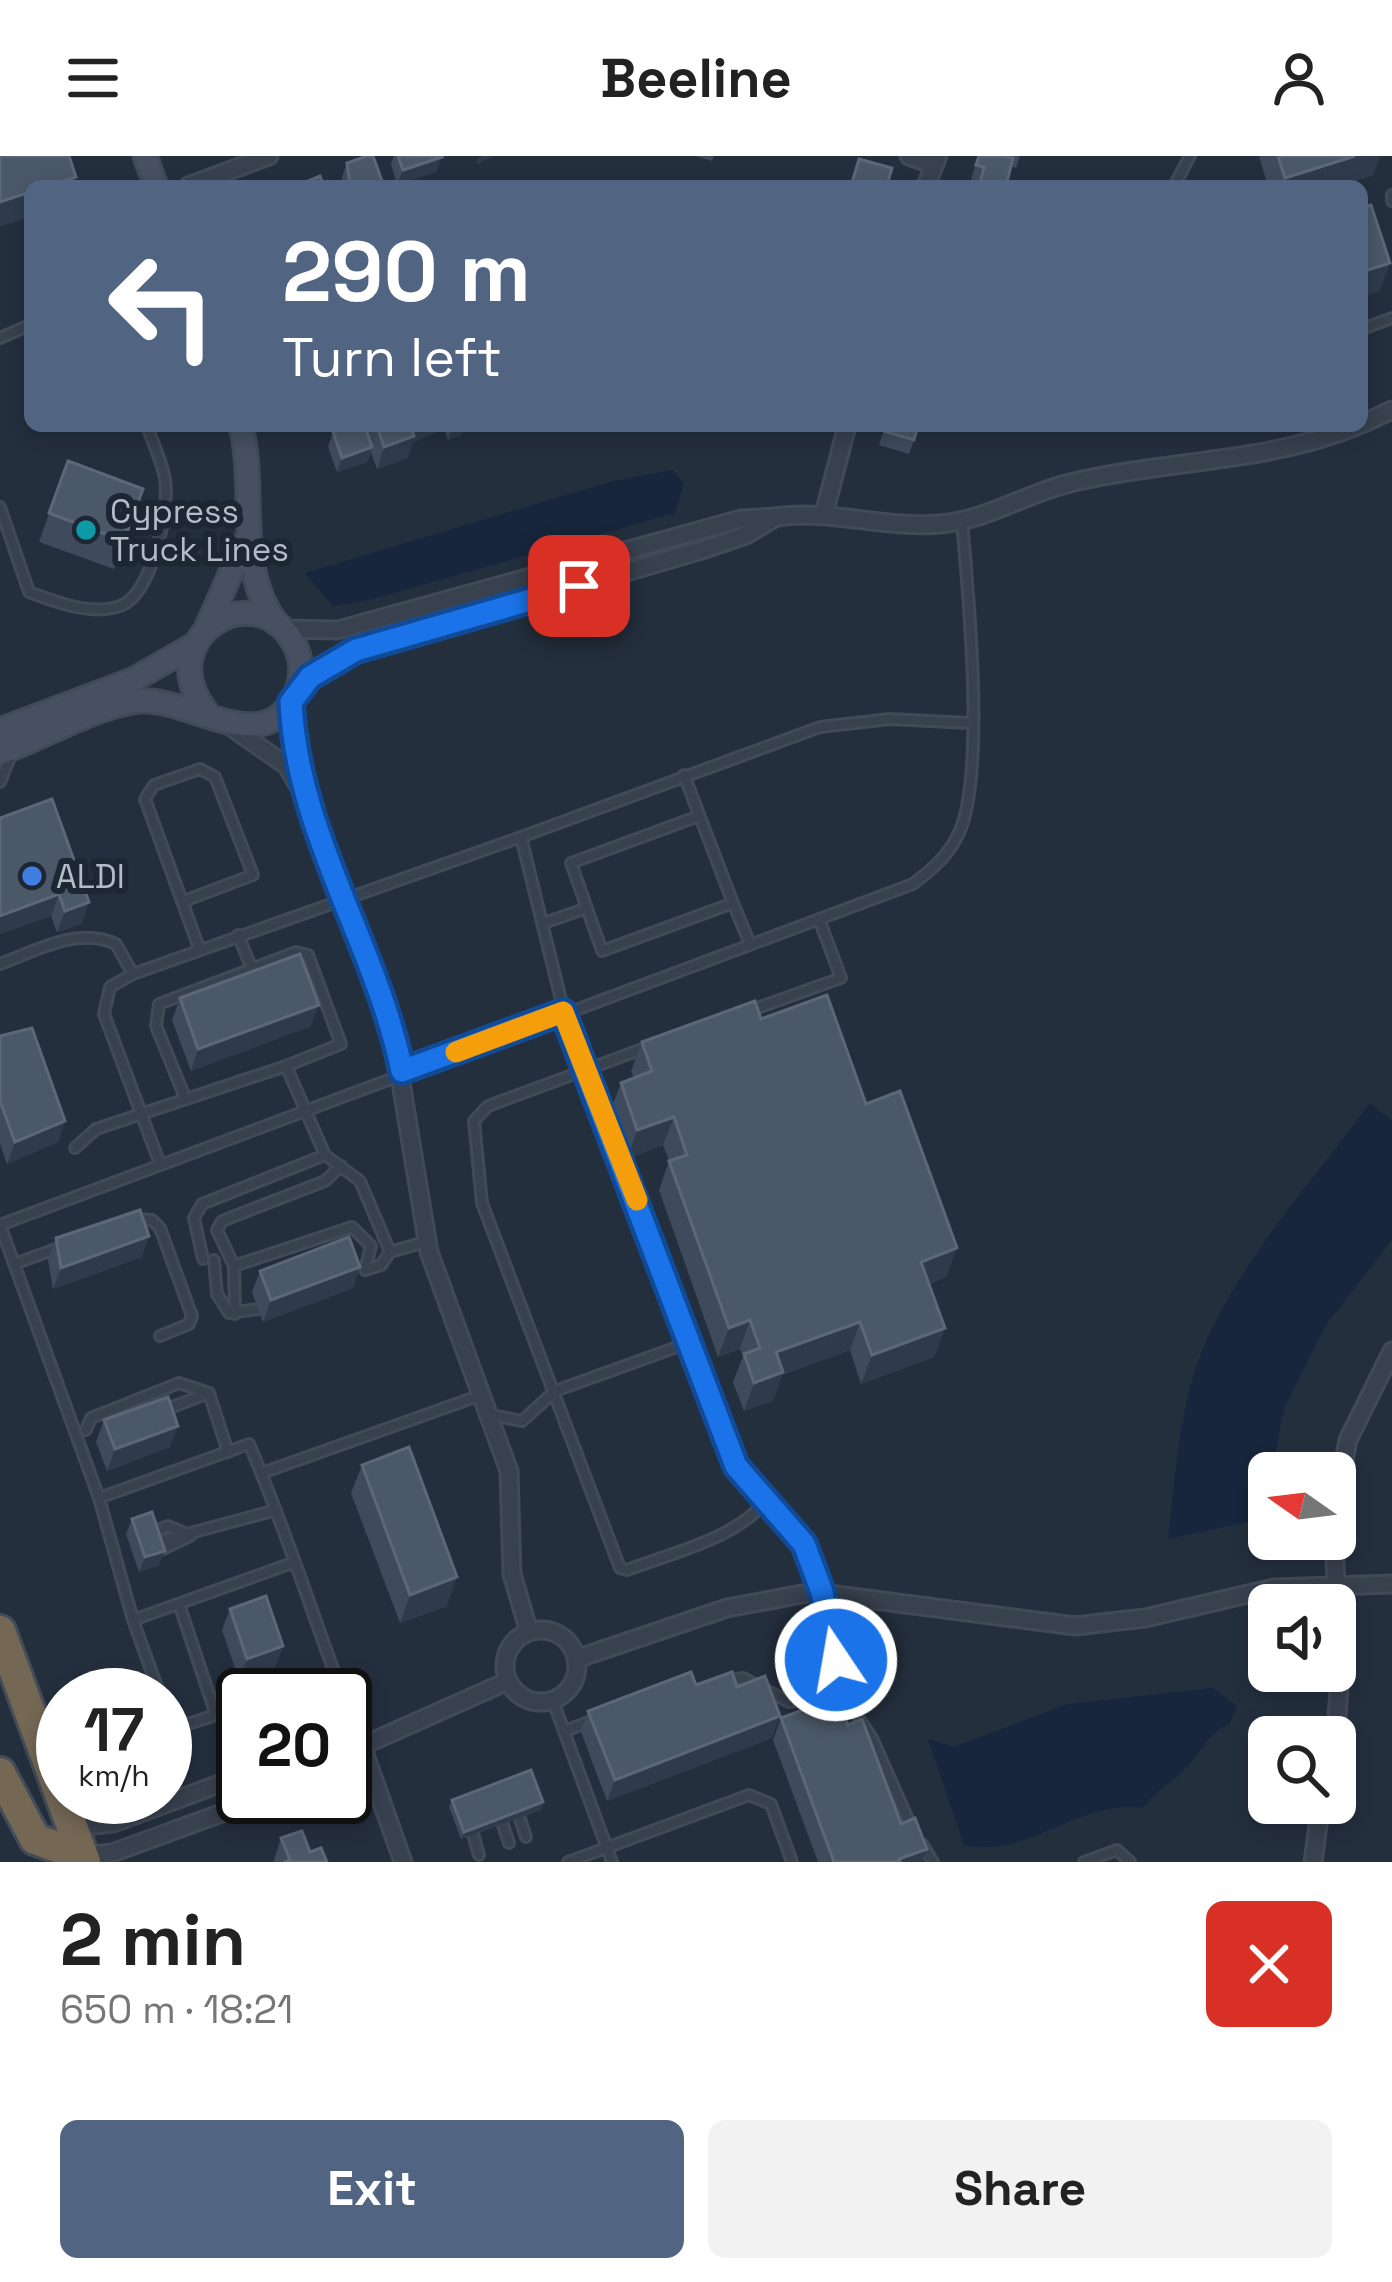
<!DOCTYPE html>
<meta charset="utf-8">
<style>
body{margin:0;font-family:"Space Grotesk",sans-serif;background:#f2f2f2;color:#222;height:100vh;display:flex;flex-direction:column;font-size:45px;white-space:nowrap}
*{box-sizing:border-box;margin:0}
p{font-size:39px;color:#767676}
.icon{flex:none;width:66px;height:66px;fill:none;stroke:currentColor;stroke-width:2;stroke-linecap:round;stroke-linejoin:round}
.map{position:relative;height:1706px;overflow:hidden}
.sheet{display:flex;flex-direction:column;background:#fff;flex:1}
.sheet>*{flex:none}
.hud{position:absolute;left:24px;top:24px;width:1344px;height:252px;border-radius:18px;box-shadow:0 6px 18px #0003;background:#516482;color:#fff;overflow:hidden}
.needle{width:78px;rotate:284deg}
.fabs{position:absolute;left:1248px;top:1296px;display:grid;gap:24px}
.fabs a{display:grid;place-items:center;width:108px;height:108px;border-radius:18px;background:#fff;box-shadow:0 6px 18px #0003;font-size:60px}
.speed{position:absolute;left:36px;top:1512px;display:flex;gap:24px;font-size:60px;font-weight:700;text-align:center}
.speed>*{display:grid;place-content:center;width:156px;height:156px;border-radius:50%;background:#fff;box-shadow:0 6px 18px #0003;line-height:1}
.speed small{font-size:30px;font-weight:400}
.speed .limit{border:6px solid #111;border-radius:18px;background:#fff;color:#111}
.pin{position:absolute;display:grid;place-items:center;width:102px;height:102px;color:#fff;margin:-51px;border-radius:24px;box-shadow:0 6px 18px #0006}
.me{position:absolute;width:132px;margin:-66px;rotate:348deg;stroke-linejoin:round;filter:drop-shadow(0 0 9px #0008)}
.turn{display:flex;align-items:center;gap:42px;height:252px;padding:0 60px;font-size:54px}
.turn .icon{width:156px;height:156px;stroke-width:2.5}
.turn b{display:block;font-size:84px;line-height:102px}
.round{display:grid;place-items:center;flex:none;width:126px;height:126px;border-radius:18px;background:#f2f2f2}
.summary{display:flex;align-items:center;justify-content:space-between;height:204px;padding:0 60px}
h1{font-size:72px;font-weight:700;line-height:90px}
.cta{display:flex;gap:24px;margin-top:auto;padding:24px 60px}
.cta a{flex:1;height:138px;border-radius:18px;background:#516482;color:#fff;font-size:48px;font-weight:700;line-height:138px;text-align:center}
.cta a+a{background:#f2f2f2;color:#222}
header{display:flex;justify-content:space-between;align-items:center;height:156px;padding:0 60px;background:#fff;font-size:54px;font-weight:700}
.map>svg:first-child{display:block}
.water{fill:#17263c}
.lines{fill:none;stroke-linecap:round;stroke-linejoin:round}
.lane-casing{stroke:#414a57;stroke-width:14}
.street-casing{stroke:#414a57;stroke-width:21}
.secondary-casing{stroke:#414a57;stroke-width:27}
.highway-casing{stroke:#434c59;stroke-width:36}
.lane{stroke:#38414e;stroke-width:8}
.street{stroke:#38414e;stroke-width:15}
.secondary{stroke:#465061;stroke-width:21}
.highway{stroke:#746855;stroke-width:30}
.wall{fill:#3f4b5c}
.shaded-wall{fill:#2f3b4b}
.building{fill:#4b5868;stroke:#5c6777;stroke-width:3}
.route-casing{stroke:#114b97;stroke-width:30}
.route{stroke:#1a73e8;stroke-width:21}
.slow{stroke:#f59e0b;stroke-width:21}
.culture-dot{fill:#0f9aa8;stroke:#1d2633;stroke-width:4.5}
.shop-dot{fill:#3f7fe0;stroke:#1d2633;stroke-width:4.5}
.labels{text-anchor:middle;stroke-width:12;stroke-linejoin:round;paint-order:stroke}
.poi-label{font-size:33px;fill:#b4bcc9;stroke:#1d2633;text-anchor:start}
</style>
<header><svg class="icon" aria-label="menu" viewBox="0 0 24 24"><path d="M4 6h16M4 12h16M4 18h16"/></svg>Beeline<svg class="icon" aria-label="person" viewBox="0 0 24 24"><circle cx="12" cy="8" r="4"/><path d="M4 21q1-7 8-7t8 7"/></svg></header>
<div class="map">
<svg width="1392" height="1706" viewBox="0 0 1392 1706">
<rect width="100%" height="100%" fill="#242f3e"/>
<g class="water">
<path d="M673,314L684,328L675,357L373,443L333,450L305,417L613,325Z"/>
<path d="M1370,947L1392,965V1084L1326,1169L1284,1253L1262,1363L1168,1383C1176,1317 1179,1245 1207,1183C1246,1098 1315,1022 1370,947Z"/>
<path d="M1213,1532L1237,1550L1230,1567C1206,1580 1205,1591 1188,1610C1173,1627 1156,1633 1143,1652C1081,1642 1025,1704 964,1689L928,1583L954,1591L1067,1548Z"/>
</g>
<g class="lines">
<g class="lane-casing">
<g id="lane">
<path d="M1174,30L1190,0"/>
<path d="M1392,39V45"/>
<path d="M1362,173L1392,162"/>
<path d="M0,182L30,169"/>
<path d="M0,351L29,436C55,446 92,460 120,450C152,439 170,354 165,323C162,306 153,287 147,270"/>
<path d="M684,619L733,747"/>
<path d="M0,626L11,599"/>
<path d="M699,660L571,707L602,795L733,747L750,788"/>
<path d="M184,745L253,719L215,621L200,613L154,629L145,643L199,792"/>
<path d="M544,767L587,752"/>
<path d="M238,779L252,813"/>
<path d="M0,808C36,795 78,770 116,788L133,818L521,681"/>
<path d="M133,818L110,831L104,858L160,1008"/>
<path d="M749,855L841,822L819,763"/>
<path d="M645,892L488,950L474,965L482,1047L620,1412L627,1414C675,1396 732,1384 767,1345"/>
<path d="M184,939L156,870L159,848L296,796L308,799L341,888L286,910L325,999L360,1025L390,1096"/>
<path d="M75,992L96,973L286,910"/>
<path d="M137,1063L152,1064L160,1072L192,1160L189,1168L160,1180"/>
<path d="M203,1103L194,1062L202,1048L325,999"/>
<path d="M214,1104L217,1138L229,1157L258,1153"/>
<path d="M14,1108L61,1091"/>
<path d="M234,1110L352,1071L371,1090L365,1114"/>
<path d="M365,1114L381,1109L390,1096L425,1086"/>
<path d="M235,1158L234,1110L217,1074L222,1065L325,1025L341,1010"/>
<path d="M167,1253L209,1237"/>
<path d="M491,1259L522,1265L555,1235L691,1186"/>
<path d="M86,1274L91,1262L179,1227L209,1237L228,1296"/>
<path d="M262,1317L481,1239"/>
<path d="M99,1342L0,1069L913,728C931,714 946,702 957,681C987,626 968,433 962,366"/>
<path d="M152,1376L168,1370L185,1377"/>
<path d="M157,1386L276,1354"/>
<path d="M159,1395L190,1380"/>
<path d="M295,1406L133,1464L99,1342L249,1288C285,1370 311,1456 343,1539"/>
<path d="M179,1448L216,1559"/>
<path d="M133,1464L160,1539"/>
<path d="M726,1525L743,1522L789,1546L843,1538L872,1582L911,1670"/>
<path d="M843,1538L822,1436L804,1388L736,1310L607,978L564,856L521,681L820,571L890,563L970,567"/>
<path d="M275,1539L335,1519"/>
<path d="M345,1545L362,1589"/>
<path d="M553,1545L612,1706"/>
<path d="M165,1552L173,1573L243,1550"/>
<path d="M565,1575L591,1565"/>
<path d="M517,1654L526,1681"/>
<path d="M500,1660L509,1687"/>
<path d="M471,1671L479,1699"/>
<path d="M922,1688L933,1706"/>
<path d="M568,1706L749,1639L771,1648L792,1706"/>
<path d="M1084,1706L1117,1694L1130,1706"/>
</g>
</g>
<g class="street-casing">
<g id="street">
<path d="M909,0L934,9"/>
<path d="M188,30L269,0"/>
<path d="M926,30L938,0"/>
<path d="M1362,268L1392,254"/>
<path d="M824,358L847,270"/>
<path d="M776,361C831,353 884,373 940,368C987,364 1025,338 1070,327C1165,304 1266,307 1357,270"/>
<path d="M283,473L338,474L741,363L776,361L746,379L702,394L356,495L329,506L299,534"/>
<path d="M228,569L287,610L302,636L291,546"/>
<path d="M302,636L393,878L429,1096L509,1315L512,1418L529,1476"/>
<path d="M1335,1352L1348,1284L1392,1195"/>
<path d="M1334,1383L1340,1520L1335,1587"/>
<circle cx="541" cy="1510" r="36"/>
<path d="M576,1503L727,1452L813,1436L1075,1470L1145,1462L1274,1432L1392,1428"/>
<path d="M362,1590L403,1706"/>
<path d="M345,1612L362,1590L508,1525"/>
<path d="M70,1660L94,1669L114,1667L243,1619"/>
<path d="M82,1700L112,1697L266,1641"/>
<path d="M1313,1706L1321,1647"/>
</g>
</g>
<g class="secondary-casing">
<g id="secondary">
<path d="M145,0L156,30"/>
<path d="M241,270C257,335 234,409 276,467"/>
<path d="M206,473L244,387"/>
<path d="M0,574L133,524L194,489"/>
<path d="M0,597C44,582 92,551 138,545C188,540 264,605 295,539C303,522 303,502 293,486C254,418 150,483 206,555"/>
</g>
</g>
<g class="highway-casing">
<g id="highway">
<path d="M0,1475L85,1706"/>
<path d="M0,1617L35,1683L82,1700"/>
</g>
</g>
<use href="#lane" class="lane"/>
<use href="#street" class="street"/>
<use href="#secondary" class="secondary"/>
<use href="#highway" class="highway"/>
</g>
<g class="wall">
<path d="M394,0H441L436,16L397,28L391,8Z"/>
<path d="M695,0H714L712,5Z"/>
<path d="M978,0H1020L1016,12L1011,10L1006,30H977L979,26L971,24Z"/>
<path d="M1259,0H1380L1373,19L1340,30H1268Z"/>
<path d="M347,7L382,25L380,30H343L342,21Z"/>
<path d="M340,270H365L368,278L370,270H440L439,275L413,286L407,302L377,313L371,296L367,306L337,316L328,291L333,276L338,274Z"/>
<path d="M443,270H465L462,279L448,284Z"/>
<path d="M885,270L914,284L909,298L879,289Z"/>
<path d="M68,305L143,333L114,413L39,386Z"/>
<path d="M0,662L89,746L81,768L57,776L51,760L0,778Z"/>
<path d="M180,842L311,870L191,915L172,864Z"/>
<path d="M761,863L866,948L946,1121L929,1128L945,1172L934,1201L861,1228L850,1194L782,1219L773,1245L744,1255L733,1226L743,1200L740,1193L718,1201L659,1034L669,1005L663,989L627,1003L610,956L621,927L634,922L631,915L642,886Z"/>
<path d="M0,880L65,965L58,986L7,1008L0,988Z"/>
<path d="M56,1082L142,1101L53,1133L48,1104Z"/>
<path d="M360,1111L353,1132L263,1166L252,1136L260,1115Z"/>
<path d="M104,1264L170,1291L107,1315L96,1286Z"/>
<path d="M362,1309L447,1450L400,1467L351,1337Z"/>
<path d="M132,1363L159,1409L139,1416L126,1378Z"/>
<path d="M230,1453L283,1490L275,1511L239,1524L222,1474Z"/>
<path d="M696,1529L737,1531L772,1582L607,1645L581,1576L588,1555Z"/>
<path d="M781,1562L848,1569L922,1706H818L773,1584Z"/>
<path d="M452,1644L543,1646L541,1654L461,1683L449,1651Z"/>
<path d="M281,1682L310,1696L327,1706H274V1704Z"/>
</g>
<g class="shaded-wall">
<path d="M479,0H495L476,8Z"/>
<path d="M1355,0H1380L1373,19L1340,30H1282L1285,22Z"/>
<path d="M442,1L436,16L397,28L403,14Z"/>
<path d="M76,21L73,30H49Z"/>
<path d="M30,36V61L0,71V46Z"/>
<path d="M1390,107L1380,135L1362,141V116Z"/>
<path d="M421,270H440L439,275L413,286L407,302L377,313L384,291L411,282L414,273Z"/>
<path d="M453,270H465L462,279L448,284Z"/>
<path d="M372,291L367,306L337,316L342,302Z"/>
<path d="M59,738L51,760L0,778V760Z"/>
<path d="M89,746L81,768L57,776L65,755Z"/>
<path d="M319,849L311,870L191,915L198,893Z"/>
<path d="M674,961L663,989L627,1003L637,974Z"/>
<path d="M65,965L58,986L7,1008L15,986Z"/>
<path d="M149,1080L142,1101L53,1133L61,1112Z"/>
<path d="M957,1092L946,1121L910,1134L921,1106Z"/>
<path d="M360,1111L353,1132L263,1166L271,1144Z"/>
<path d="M750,1164L740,1193L718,1201L729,1172Z"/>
<path d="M860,1166L850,1194L782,1219L773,1245L744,1255L754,1227L776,1196Z"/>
<path d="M945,1172L934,1201L861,1228L872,1199Z"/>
<path d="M178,1270L170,1291L107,1315L115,1293Z"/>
<path d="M165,1395L159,1409L139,1416L145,1401Z"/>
<path d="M457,1421L447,1450L400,1467L410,1439Z"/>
<path d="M283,1490L275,1511L239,1524L247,1503Z"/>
<path d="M780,1560L772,1582L607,1645L615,1624Z"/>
<path d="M543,1646L541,1654L461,1683L464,1676Z"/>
<path d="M927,1693L922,1706H898L899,1703Z"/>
</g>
<g class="building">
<path d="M0,0H69L76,21L49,30H30V36L0,46Z"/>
<path d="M367,0H373L382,25L369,30H350L347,7Z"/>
<path d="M398,0H441L442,1L403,14Z"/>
<path d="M979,0H1005L1013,2L1006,30H992L980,27L984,11L976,9Z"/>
<path d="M1278,0H1355L1285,22Z"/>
<path d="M859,3L892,12L887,29L879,26L878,30H851Z"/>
<path d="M320,20L324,30H297Z"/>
<path d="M1371,49L1390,107L1362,116V52Z"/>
<path d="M345,270H365L372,291L342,302L333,276L346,272Z"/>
<path d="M377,270H411L414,280L384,291Z"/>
<path d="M886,270H918L914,284L884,275Z"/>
<path d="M68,305L143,333L124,385L49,357Z"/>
<path d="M52,643L89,746L65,755L59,738L0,760V662Z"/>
<path d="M300,798L319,849L198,893L180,842Z"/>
<path d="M827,839L866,948L900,935L957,1092L921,1106L945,1172L872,1199L860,1166L776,1196L783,1216L754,1227L744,1198L760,1192L750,1164L729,1172L669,1005L687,999L674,961L637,974L621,927L652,915L642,886L755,845L761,863Z"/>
<path d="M32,872L65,965L15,986L0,945V880Z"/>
<path d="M140,1054L149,1080L61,1112L56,1082Z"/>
<path d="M349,1081L360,1111L271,1144L260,1115Z"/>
<path d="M168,1241L178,1270L115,1293L104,1264Z"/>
<path d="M409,1291L457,1421L410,1439L362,1309Z"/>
<path d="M152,1356L165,1395L145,1401L132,1363Z"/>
<path d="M266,1440L283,1490L247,1503L230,1453Z"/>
<path d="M691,1516L696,1529L732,1516L737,1531L765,1520L780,1560L615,1624L588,1555Z"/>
<path d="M838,1541L848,1569L862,1563L901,1668L915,1662L927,1693L899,1703L900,1706H834L781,1562Z"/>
<path d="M531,1614L543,1646L464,1676L452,1644Z"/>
<path d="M302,1675L310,1696L321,1692L327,1706H284L290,1704L281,1682Z"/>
</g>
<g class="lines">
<g class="route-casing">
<path id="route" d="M579,430L356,494L310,521L291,546C297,678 376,788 402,915L563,856L736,1310L804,1388L822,1436L836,1504"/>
</g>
<use href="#route" class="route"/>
<path class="slow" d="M456,896L563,856L637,1044"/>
</g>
<circle class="culture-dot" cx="86" cy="374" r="12"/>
<circle class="shop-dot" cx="32" cy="720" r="12"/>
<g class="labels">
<g class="poi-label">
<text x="110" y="367">Cypress<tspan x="110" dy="38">Truck Lines</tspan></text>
<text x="56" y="732">ALDI</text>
</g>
</g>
</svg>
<div class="fabs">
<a><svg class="needle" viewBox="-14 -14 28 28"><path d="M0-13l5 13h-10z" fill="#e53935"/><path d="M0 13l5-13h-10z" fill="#767676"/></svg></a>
<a><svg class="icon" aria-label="sound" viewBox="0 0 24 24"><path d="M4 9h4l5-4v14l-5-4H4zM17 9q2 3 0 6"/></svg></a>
<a><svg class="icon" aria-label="search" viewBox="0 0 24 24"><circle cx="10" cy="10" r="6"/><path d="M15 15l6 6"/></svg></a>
</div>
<div class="speed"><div>17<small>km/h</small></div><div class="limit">20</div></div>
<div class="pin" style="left:579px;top:430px;background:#d93025"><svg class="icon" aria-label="arrive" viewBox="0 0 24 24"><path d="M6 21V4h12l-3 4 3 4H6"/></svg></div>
<svg class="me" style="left:836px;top:1504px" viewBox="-20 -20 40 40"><circle r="17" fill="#1a73e8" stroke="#fff" stroke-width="3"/><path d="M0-11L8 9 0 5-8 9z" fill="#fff"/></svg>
<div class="hud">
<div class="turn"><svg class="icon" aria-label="left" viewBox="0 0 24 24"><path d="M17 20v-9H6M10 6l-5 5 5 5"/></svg><div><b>290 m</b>Turn left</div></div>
</div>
</div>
<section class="sheet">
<div class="summary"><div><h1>2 min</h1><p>650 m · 18:21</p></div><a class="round" style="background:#d93025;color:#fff"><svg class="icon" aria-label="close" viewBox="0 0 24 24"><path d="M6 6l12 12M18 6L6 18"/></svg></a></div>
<div class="cta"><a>Exit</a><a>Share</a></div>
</section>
